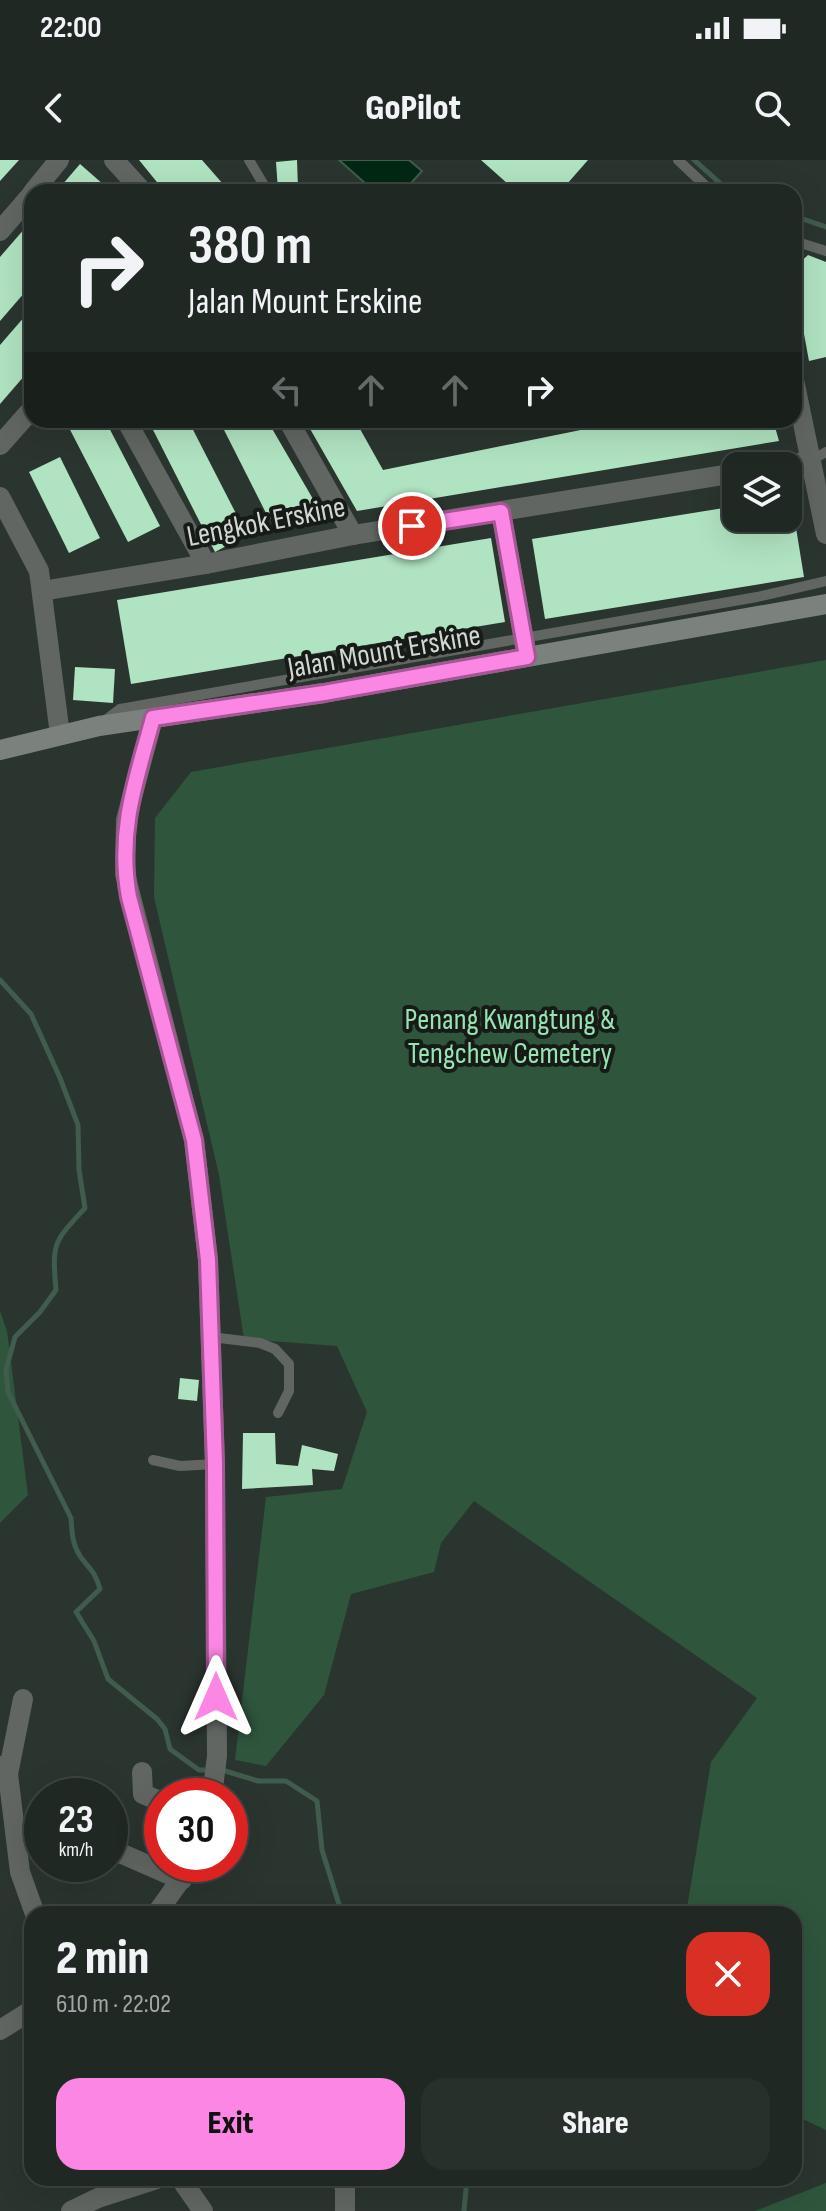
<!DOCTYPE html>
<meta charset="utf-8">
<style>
body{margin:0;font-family:"Sofia Sans Condensed",sans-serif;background:#28302b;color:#f1f3f6;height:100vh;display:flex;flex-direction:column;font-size:30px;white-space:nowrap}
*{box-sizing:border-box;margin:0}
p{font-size:26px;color:#a2a6a6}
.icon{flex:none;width:44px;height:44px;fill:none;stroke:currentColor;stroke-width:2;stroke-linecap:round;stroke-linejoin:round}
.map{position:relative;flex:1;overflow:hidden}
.panel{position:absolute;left:24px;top:1746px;width:778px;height:280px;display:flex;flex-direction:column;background:#202823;border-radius:24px;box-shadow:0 8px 32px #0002,0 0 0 2px #3d4441}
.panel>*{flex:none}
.top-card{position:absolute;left:24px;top:24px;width:778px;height:244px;border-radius:24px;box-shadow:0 8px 32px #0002,0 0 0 2px #3d4441;background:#202823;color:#f1f3f6;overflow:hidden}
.controls{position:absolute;left:722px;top:292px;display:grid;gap:16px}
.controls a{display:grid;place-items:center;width:80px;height:80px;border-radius:16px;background:#202823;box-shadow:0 8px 32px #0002,0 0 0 2px #3d4441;font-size:40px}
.speed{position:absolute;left:24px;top:1618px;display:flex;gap:16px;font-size:40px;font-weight:700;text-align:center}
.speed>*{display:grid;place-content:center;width:104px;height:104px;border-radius:50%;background:#202823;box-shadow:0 8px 32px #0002,0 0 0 2px #3d4441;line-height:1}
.speed small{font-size:20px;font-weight:400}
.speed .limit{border:12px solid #d22;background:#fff;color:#111}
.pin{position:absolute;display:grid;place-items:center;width:68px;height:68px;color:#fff;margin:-34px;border:4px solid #fff;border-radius:50%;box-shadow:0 2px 8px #0007}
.me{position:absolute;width:88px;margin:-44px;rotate:0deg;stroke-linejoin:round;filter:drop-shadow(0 0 6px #0008)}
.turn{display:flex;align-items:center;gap:28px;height:168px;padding:0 32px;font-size:36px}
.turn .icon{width:104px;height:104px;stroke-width:2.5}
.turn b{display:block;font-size:56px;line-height:68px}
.lanes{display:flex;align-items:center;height:76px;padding:0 32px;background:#0003;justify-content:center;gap:40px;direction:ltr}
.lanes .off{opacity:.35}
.round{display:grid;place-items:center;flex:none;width:84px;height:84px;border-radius:24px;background:#28302b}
.headline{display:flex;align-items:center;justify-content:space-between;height:136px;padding:0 32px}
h1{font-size:48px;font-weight:800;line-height:60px}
.action{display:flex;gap:16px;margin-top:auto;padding:16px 32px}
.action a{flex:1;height:92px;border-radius:24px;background:#fc86e4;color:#111;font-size:32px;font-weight:800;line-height:92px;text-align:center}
.action a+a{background:#28302b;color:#f1f3f6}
.status{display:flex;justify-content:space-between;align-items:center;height:56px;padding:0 40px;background:#202823;direction:ltr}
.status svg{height:22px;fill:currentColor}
header{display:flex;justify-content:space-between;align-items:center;height:104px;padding:0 32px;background:#202823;font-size:36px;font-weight:800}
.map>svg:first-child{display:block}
.green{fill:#2f553d}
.water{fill:#022814;stroke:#405c4d;stroke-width:2}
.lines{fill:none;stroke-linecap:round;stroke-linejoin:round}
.stream{stroke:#405c4d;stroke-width:5}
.building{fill:#b0e3c1}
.service{stroke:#616662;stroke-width:10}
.minor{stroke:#616662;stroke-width:20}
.secondary{stroke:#7b827d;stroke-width:20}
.route-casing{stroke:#a45794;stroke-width:20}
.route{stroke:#fc86e4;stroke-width:14}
.labels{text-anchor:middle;stroke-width:8;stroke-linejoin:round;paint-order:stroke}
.street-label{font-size:30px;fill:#d1d7d2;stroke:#171b18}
.park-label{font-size:30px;fill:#97e3b2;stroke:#171b18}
</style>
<div class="status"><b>22:00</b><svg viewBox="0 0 49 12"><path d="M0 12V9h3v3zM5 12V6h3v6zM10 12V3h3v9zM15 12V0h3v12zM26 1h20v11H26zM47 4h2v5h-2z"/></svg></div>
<header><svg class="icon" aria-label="back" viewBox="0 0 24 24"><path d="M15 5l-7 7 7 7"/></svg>GoPilot<svg class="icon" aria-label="search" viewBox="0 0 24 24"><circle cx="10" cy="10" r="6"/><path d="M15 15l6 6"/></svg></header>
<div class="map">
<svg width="826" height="2051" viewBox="0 0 826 2051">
<rect width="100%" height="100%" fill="#2b352f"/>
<g class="green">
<path d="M826,500V1970L794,1955V1754H686L711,1602L757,1538L474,1341L441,1383L434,1412L351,1434L324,1535L266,1606L235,1600L266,1337L342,1329L367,1252L337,1186L244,1179L219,1015L154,737L155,658L191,612Z"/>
<path d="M0,1151L7,1171L28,1335L0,1363Z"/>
<path d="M826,2023V2051H755Z"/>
</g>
<path class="water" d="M339,0H409L422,11L403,32H375Z"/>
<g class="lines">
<g class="stream">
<path d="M694,0L730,32"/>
<path d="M794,56L826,67"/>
<path d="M0,820L31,854L60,918L78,965L79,1010L85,1048C53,1083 52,1082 56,1130L40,1152L15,1177L6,1210L8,1232L71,1358C72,1372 72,1384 80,1396C90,1410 95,1411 100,1429L76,1452L94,1481L108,1519L157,1559L165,1569L170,1589L199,1610H212"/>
<path d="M222,1610L258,1621H286L317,1641L322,1690L342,1754"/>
<path d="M464,2051L467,2018"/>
</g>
</g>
<g class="building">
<path d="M0,0H19L0,21Z"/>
<path d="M139,0H202L230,32H165Z"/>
<path d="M297,0L298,28L336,25L343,32L278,30L276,2Z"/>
<path d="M481,0H588L560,32H517Z"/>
<path d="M80,4L112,32H56Z"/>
<path d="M32,60V124L0,161V97Z"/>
<path d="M808,95L826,102V197L809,201L794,120V108Z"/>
<path d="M32,148V207L0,244V185Z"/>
<path d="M65,260H105L160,366L128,382Z"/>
<path d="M148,260H188L247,375L215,392Z"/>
<path d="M219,260H267L320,351L269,359Z"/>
<path d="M305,260H355L383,310L630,260H773L779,281L357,351Z"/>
<path d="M60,297L100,378L69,393L29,312Z"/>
<path d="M791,337L804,417L545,459L532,379L736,346V358H788V338Z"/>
<path d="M491,378L505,462L131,524L117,440Z"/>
<path d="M75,507L115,509L113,543L73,540Z"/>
<path d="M180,1218L199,1220L197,1241L178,1239Z"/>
<path d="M243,1273H275L276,1304L298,1306L302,1285L338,1294L334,1311L312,1309L313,1325L242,1329Z"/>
</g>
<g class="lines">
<g class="service">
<path d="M249,0L268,32"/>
<path d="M678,0L712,32"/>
<path d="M794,81L826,91"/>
<path d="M405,260L420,264L443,260"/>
<path d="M810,301L826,292"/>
<path d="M103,562L120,549L757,437L826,421"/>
<path d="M211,1177L260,1183L275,1189L289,1204V1231L278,1253"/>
<path d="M153,1300L180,1306L215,1304"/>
</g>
<g class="minor">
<path d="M114,0L143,32"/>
<path d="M33,32L59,0"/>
<path d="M0,71L32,34"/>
<path d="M794,220L826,374"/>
<path d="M126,260L206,404"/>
<path d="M288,260L353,375"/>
<path d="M0,285L32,249"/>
<path d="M780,306L810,301"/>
<path d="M0,337L39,411L60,575"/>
<path d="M501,352L527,497"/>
<path d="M42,431L206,404L353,375L736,313"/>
<path d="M153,558L126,660L125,714L194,980L208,1100L215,1304L217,1596L212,1636"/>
<path d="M0,1606L8,1614L20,1712L35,1754"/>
<path d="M142,1612L143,1634L162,1642"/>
<path d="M8,1614L23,1539"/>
<path d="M120,1693L182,1720"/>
<path d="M156,1754L192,1704"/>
<path d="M0,1870L32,1850"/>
<path d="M180,2018L203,2051"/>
<path d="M341,2018L345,2028V2051"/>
<path d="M71,2051L98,2038L160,2018"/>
</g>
<path class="secondary" d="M0,590L99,566L324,533L826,444"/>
</g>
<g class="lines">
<g class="route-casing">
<path id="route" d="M216,1537L215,1304L208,1100L194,980L129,737C117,671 136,620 153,558L324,533L527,497L501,352L412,366"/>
</g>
<use href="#route" class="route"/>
</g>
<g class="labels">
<g class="street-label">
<text transform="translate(266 361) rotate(-11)" y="10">Lengkok Erskine</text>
<text transform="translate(384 491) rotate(-10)" y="10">Jalan Mount Erskine</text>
</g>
<g class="park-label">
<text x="510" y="869">Penang Kwangtung &amp;<tspan x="510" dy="34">Tengchew Cemetery</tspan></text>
</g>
</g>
</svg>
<div class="controls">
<a><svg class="icon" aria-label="layers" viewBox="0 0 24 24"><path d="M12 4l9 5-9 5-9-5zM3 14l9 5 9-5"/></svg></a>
</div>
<div class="speed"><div>23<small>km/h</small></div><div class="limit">30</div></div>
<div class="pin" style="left:412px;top:366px;background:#d93025"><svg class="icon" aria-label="arrive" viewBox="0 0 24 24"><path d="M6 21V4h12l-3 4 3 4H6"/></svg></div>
<svg class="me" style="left:216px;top:1537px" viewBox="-20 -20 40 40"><path d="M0-17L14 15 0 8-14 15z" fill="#fc86e4" stroke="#fff" stroke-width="4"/></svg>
<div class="top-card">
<div class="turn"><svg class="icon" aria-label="right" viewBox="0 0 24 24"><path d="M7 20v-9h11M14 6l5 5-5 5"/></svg><div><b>380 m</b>Jalan Mount Erskine</div></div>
<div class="lanes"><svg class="icon off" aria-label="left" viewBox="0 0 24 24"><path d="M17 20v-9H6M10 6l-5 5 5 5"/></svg><svg class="icon off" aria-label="ahead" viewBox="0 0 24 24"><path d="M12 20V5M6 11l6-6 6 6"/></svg><svg class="icon off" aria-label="ahead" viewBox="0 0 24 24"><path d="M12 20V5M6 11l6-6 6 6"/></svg><svg class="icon" aria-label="right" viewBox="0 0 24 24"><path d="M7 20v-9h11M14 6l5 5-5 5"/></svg></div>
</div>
<section class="panel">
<div class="headline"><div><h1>2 min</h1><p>610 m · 22:02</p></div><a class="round" style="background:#d93025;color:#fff"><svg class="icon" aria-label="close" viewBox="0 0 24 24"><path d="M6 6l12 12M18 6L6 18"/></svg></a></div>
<div class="action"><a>Exit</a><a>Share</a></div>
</section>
</div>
